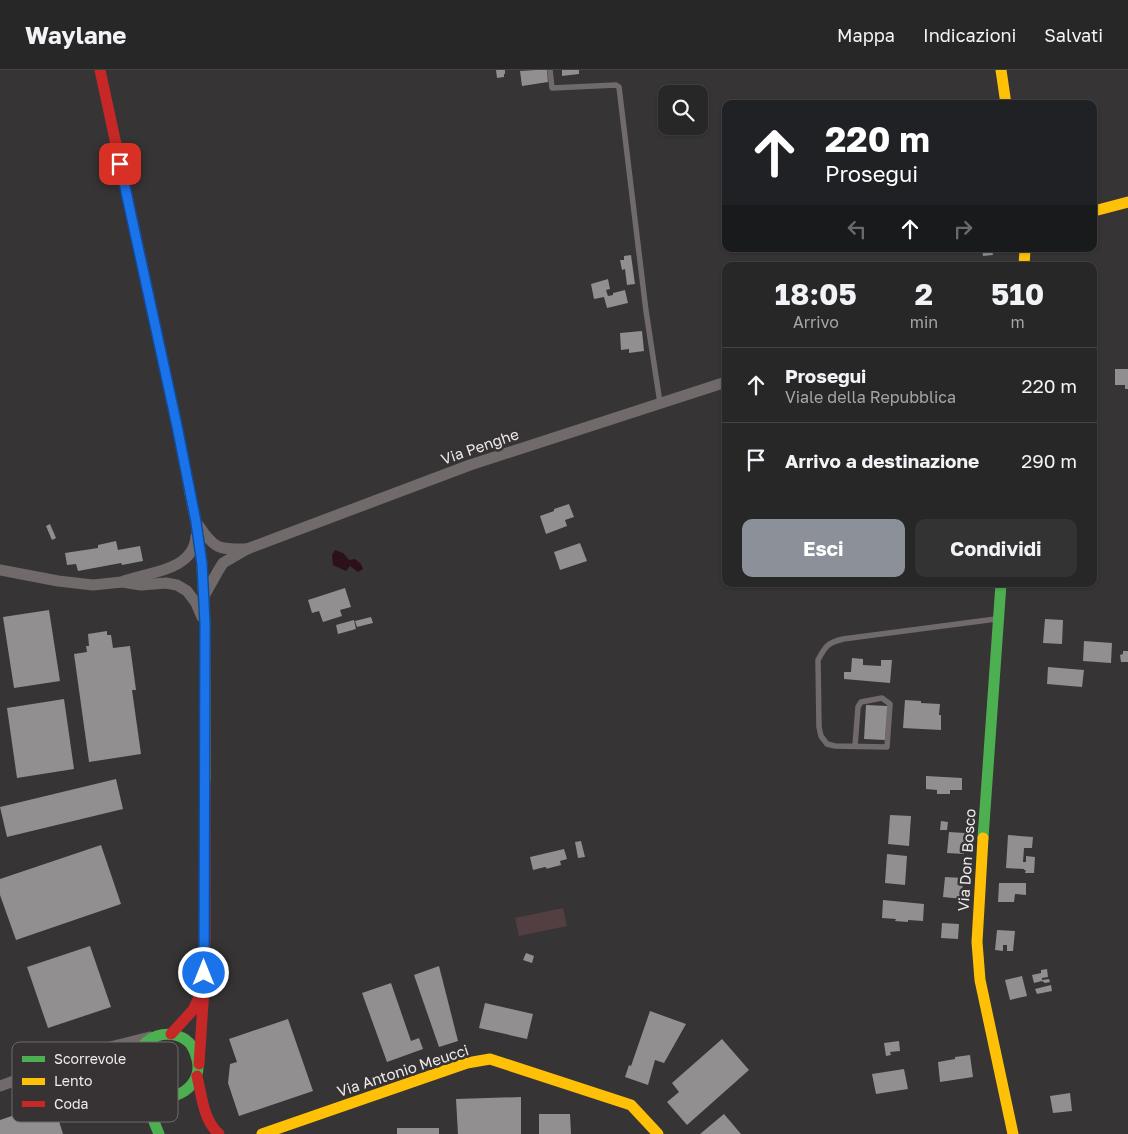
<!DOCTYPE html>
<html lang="it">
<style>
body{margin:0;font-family:"Golos Text",sans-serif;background:#343334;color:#f1f3f6;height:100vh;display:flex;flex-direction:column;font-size:19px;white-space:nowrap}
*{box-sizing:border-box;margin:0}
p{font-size:16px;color:#a5a5a8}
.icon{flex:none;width:28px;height:28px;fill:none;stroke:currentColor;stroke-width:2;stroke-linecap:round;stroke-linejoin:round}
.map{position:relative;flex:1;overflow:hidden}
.sheet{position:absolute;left:722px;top:192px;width:375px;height:325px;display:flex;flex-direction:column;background:#282728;border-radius:10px;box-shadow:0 1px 4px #0004,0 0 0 1px #444445}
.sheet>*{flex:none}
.top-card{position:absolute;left:722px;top:30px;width:375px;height:152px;border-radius:10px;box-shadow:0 1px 4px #0004,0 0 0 1px #444445;background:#202124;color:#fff;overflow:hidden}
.tools{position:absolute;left:658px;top:15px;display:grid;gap:10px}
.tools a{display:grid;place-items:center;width:50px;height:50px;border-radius:10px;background:#282728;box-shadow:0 1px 4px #0004,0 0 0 1px #444445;font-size:25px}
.pin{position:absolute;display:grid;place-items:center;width:42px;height:42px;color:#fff;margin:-21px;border-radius:10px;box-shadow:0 2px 8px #0006}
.me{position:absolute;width:55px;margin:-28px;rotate:0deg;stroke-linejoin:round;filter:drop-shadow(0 0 4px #0008)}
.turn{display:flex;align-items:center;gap:18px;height:105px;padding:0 20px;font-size:22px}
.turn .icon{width:65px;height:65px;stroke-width:2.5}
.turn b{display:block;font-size:35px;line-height:42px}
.lanes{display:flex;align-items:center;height:48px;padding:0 20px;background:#0003;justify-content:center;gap:25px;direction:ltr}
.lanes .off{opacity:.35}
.eta{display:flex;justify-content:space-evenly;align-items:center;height:85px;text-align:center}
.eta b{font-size:30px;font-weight:700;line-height:35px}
.cta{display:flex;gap:10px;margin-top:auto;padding:10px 20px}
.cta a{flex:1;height:58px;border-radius:10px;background:#8c9099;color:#fff;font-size:20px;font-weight:700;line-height:58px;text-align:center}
.cta a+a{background:#343334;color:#f1f3f6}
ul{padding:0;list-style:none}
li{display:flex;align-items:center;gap:15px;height:75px;padding:0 20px;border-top:1px solid #444445}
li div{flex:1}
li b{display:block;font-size:19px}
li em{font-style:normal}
header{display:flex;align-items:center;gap:30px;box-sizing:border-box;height:70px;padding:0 25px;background:#282728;border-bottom:1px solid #444445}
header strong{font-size:24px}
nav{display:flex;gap:28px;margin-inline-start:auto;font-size:18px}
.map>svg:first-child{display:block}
.green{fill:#533e42}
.water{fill:#2c1118}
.building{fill:#918f8f}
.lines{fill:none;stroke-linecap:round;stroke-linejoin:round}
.lane{stroke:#706a6b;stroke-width:5.5}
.street{stroke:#706a6b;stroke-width:11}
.fast{stroke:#4caf50;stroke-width:11}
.slow{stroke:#ffc107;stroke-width:11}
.jam{stroke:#c62828;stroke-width:11}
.route-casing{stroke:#114b97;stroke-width:12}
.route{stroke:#1a73e8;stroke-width:9}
.labels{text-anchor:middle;stroke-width:5;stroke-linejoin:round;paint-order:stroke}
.street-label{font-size:15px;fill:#eeebeb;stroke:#373334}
.key{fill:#373334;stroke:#6e6a6b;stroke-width:1}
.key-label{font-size:14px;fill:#eeebeb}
</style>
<header>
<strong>Waylane</strong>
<nav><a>Mappa</a><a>Indicazioni</a><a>Salvati</a></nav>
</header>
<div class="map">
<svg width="1128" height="1064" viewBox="0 0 1128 1064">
<rect width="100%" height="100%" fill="#363435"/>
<path class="green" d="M563,838L567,856L519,866L515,848Z"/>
<path class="water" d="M335,480L343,483L349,490L355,489L361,494L363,499L358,502L350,496L346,501L333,495L332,485Z"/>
<g class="building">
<path d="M496,0H505V4H504V7L497,8Z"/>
<path d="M536,0H547L548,12L522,16L520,1Z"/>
<path d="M562,0H579V4L562,6Z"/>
<path d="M982,179H992L993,185L983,186Z"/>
<path d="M631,185L635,214L627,215L625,199L622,200L620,190H624V186Z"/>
<path d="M608,209L610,219L606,220L608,226L613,225V223L625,220L628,233L607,238L604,227L594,229L591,214Z"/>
<path d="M642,261L644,281L629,283V279L621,280L620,263Z"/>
<path d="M1115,299H1128V319H1125V315H1115Z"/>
<path d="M569,434L574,447L565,450L567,456L546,464L540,446L554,441V439Z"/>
<path d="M50,454L56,468L52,470L46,456Z"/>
<path d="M116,471L118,480L140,476L143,491L122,495L121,493L78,501L76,494L67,495L65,483L98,478V475Z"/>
<path d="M580,473L587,491L560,500L554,482Z"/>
<path d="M345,518L351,537L340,540L342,546L323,552L319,541L312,543L308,530Z"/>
<path d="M49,540L60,611L14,618L3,547Z"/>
<path d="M371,547L373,553L357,557L355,551Z"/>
<path d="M1045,549L1063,550L1062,574L1043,573Z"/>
<path d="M354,550L356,559L338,564L336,555Z"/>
<path d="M107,561V565H111L113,578L130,576L136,620H132L141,684L89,692L74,584L87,582L86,576H89L88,564Z"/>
<path d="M1084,571L1112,573L1111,593L1083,591Z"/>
<path d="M1123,581H1128V592H1121L1120,585L1123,584Z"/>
<path d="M852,588L863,589V595L881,596V590H892L890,613L844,609V602H851Z"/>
<path d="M1048,597L1084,600L1082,617L1047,614Z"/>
<path d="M64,629L74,699L17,708L7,638Z"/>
<path d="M905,630L921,631V633L940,634L939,645H941V660L903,658Z"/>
<path d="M866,635L888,636L885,670L864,669Z"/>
<path d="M926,706L962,708V720H950V724H937V720L926,719Z"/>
<path d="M116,709L123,739L7,767L0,737Z"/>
<path d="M890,745L911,746L909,776L888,774Z"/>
<path d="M941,751L948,752L947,760H940Z"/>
<path d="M949,762L965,763L964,784L947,783Z"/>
<path d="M1008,765L1033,767L1032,778H1024L1023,792H1026V786L1035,787L1034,803H1025L1026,800H1024V799L1006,798Z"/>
<path d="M581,771L585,787L578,788L575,772Z"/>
<path d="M101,775L121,834L16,870L0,825V809Z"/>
<path d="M564,779L567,789L560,791L561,795L546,799L547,798L545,797L533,800L530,787Z"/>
<path d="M887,784L907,786L905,815L885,813Z"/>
<path d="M945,807L963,808L962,829L943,827Z"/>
<path d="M999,813H1026V825L1015,824L1014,832H998Z"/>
<path d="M883,830L924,834L923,851L908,850V852L895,851L896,849L882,848Z"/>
<path d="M942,853L959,854L958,869L941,868Z"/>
<path d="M997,860L1015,861L1013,881H1007V875H1003V881L995,880Z"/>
<path d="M90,876L111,937L48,958L27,897Z"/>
<path d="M526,883L534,886L532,893L523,890Z"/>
<path d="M439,896L458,971L439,977L414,905Z"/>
<path d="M1047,899L1048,907L1042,908V910L1049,909L1050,912L1045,913L1042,911L1034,913L1032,905L1041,903V900Z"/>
<path d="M1022,906L1027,926L1010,930L1005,910Z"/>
<path d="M391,913L411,971L419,968L423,979L387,992L362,923Z"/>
<path d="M1051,915L1052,921L1037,924L1035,919Z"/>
<path d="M485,933L533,944L527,969L479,958Z"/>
<path d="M650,941L686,954L664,993L655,990L648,1015L625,1007L629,995L631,996Z"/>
<path d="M288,949L313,1021L239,1046L228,1013L230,994L237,992L229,969Z"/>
<path d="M722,969L749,1000L687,1055L667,1032L679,1022L672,1013Z"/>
<path d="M899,971L900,981L890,982L891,985L886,986L884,973Z"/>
<path d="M970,985L973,1007L940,1012L938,992L955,989V987Z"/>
<path d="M904,999L908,1019L876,1024L872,1004Z"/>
<path d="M1070,1023L1072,1041L1053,1043L1050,1026Z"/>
<path d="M521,1027V1064H458L456,1029Z"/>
<path d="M53,1032L63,1064H0V1050Z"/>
<path d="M539,1044H570L571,1064H539Z"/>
<path d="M724,1044L741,1064H700Z"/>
<rect x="397" y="1058" width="42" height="6"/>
</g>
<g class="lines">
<g class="lane">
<path d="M550,0L552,18L616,15L619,17L646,241L660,333"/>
<path d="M855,676L858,637L861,632L882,628L890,634L887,677L835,676L827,674L821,666L819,657L818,590C826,575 828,573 843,569L996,549"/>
</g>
<g class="street">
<path d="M199,456C215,480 219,479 247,479"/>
<path d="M0,500L58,511L93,515L122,512L141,515L166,513L177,515L187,521L196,533L202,547"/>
<path d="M124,511C148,502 194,501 196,466"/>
<path d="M204,526L218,501L223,493L247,479L470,395L726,312"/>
<path d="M104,981L113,980L127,988L135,996"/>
<path d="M0,1016L94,981L150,967"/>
</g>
<g class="fast">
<path d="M983,768L1001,514"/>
<path d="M140,1011C142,1014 144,1018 147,1020C171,1039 207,1015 196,986C194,979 192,974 186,970C178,964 166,963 157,966C141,972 134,987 136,1003C137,1009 140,1015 142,1021C148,1035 153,1050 159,1064"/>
</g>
<g class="slow">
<path d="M1001,0L1006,34"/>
<path d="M1094,141L1128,132"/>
<path d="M1024,196L1025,179"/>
<path d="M190,423L196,452L202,494L205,554V711"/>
<path d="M983,768L977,872L980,910L1013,1064"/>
<path d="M262,1064L467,993L490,989L631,1035L658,1064"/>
</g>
<g class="jam">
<path d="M100,0L177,356L190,423"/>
<path d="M171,964L193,940L201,923"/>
<path d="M199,994L205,903V711"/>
<path d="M197,1006C202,1026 203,1050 219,1064"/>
</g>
</g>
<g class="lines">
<g class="route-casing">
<path id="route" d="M120,94L177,356L196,452L202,494L205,554L204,903"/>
</g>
<use href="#route" class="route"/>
</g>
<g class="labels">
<g class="street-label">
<text transform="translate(480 377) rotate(-19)" y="5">Via Penghe</text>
<text transform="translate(967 790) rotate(-86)" y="5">Via Don Bosco</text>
<text transform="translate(403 1001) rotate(-18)" y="5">Via Antonio Meucci</text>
</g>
</g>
<rect x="12" y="972" width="166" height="80" rx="8" class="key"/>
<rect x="22" y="986" width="23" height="6" fill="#4caf50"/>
<rect x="22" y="1008" width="23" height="7" fill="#ffc107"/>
<rect x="22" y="1031" width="23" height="6" fill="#c62828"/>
<g class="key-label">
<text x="54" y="994">Scorrevole</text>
<text x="54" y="1016">Lento</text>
<text x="54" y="1039">Coda</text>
</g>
</svg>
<div class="tools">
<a><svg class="icon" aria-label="search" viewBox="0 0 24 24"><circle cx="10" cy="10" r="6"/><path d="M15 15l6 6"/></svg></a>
</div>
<div class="pin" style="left:120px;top:94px;background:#d93025"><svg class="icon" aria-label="arrive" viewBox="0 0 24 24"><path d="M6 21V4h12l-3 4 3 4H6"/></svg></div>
<svg class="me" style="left:204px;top:903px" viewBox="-20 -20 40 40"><circle r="17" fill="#1a73e8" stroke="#fff" stroke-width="3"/><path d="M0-11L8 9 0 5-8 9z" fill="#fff"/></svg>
<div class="top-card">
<div class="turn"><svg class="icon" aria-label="ahead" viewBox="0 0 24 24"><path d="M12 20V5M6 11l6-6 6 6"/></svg><div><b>220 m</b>Prosegui</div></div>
<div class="lanes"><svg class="icon off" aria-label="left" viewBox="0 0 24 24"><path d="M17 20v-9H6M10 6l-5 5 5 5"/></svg><svg class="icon" aria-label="ahead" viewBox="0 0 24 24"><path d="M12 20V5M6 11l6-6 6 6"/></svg><svg class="icon off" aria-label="right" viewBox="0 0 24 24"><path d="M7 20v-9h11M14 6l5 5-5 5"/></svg></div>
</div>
<section class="sheet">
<div class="eta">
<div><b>18:05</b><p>Arrivo</p></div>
<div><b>2</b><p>min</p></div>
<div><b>510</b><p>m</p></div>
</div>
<ul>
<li><svg class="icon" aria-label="ahead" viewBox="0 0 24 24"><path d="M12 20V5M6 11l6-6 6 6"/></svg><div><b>Prosegui</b><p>Viale della Repubblica</p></div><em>220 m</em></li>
<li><svg class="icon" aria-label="arrive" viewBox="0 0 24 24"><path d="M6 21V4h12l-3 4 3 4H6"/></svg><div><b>Arrivo a destinazione</b></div><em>290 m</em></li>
</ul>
<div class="cta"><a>Esci</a><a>Condividi</a></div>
</section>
</div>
